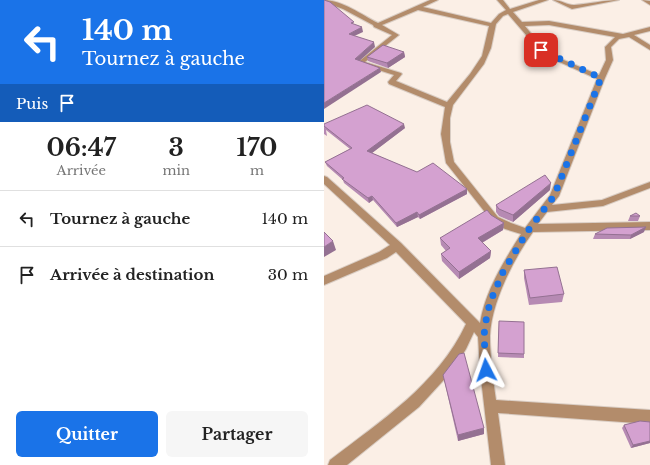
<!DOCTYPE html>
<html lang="fr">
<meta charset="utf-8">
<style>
body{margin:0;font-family:"Libre Baskerville",serif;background:#f6f6f6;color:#222;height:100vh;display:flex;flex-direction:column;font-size:15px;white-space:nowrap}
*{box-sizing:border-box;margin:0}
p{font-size:13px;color:#767676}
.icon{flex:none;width:22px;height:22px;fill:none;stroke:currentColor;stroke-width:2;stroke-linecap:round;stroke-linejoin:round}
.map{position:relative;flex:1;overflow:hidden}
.side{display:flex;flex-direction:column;background:#fff;width:324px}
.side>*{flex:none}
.banner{background:#1a73e8;color:#fff;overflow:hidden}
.pin{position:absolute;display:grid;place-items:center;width:34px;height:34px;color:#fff;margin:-17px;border-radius:8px;box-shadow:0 2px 6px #0006}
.me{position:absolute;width:44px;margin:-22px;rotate:356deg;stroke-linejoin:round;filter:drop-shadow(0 0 3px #0008)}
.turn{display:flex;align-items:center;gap:14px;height:84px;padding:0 16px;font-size:18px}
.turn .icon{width:52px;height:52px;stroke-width:2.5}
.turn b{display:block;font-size:28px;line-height:34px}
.then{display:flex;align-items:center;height:38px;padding:0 16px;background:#0003;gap:8px;font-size:15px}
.eta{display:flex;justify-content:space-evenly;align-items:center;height:68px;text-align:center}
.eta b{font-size:24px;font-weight:700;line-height:28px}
.cta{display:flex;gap:8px;margin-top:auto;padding:8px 16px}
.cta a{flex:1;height:46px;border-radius:6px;background:#1a73e8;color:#fff;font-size:16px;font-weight:700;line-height:46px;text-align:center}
.cta a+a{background:#f6f6f6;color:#222}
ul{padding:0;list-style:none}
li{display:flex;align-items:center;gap:12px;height:56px;padding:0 16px;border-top:1px solid #e0e0e0}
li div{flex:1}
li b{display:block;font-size:15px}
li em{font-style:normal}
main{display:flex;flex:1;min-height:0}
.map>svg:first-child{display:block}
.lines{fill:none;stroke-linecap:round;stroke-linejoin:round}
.minor-casing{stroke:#d9cdc4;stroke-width:2}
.minor{fill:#b38c6b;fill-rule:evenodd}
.wall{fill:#b68ab3}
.shaded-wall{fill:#947192}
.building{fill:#d4a1d0;stroke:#947192}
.route{stroke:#1a73e8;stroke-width:7;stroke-dasharray:0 12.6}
</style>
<main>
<section class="side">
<div class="banner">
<div class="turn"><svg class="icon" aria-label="left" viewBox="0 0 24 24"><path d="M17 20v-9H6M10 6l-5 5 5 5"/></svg><div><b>140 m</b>Tournez à gauche</div></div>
<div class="then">Puis<svg class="icon" aria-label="arrive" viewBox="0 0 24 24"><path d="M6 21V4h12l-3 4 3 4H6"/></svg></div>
</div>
<div class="eta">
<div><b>06:47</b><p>Arrivée</p></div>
<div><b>3</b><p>min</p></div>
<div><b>170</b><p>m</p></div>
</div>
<ul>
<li><svg class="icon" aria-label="left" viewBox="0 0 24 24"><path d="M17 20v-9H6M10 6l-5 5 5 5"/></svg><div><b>Tournez à gauche</b></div><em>140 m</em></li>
<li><svg class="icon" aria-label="arrive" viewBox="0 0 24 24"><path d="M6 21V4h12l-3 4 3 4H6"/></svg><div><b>Arrivée à destination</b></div><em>30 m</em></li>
</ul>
<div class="cta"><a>Quitter</a><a>Partager</a></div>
</section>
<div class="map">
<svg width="326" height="465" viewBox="0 0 326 465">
<rect width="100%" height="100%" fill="#fbefe6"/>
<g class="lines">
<g class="minor-casing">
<g id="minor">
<path d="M0,0C18,0 38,15 54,23L106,0H114L99,7L167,23L175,14L182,10L173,0H179L186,9L215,0H224L189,12L198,22L225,21L299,34L326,27V31L310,35L326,45V50L305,37L295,39L287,47L289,60L281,78L235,196L228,205L278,200L326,182V188L279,206L223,212L214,224L326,222V230L209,232C190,258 167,303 166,336C166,357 169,379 172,400L326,410V424L174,413L181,465H167L156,370L154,337L150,332L142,349L129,370L95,407L23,465H4L6,460C57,421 114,384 142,324L72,252L63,258L0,285V276L55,252L66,245L0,184V176L3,177L77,243L156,323C161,291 180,261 197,234L181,229L168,221L122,163L117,134L121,107L65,84L64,82L70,75L33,63L68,35L50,27L49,25L19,9L0,2ZM94,10L165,26L158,56L146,74L123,102L72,81L78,74L77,73L41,62L75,35L58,25ZM184,14L215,50L231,60L273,79L226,195L201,228L187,223L174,217L130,162L126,142V118L129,105L160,64L167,48L172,24L179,16ZM225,25L291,37L281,47L282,60L275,75L235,58L219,48L201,26Z"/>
<path d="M229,0C237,0 243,5 250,5C265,4 280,0 295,0L248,9Z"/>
<path d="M318,0L326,1V5Z"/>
</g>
</g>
<use href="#minor" class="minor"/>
</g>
<g class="wall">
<path d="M80,52L81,57L64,68L44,61L43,57Z"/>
<path d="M0,124L81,128L48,153L143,194L96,219L94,217L73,227L49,200L45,203L20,183L19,180L3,166L1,162L26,149L2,130L3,136L0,134Z"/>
<path d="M226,190L189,222L175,216L172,212V205Z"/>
<path d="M167,215L180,223L179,230L158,243L167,251L166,258L135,279L118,261L117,254L122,251L117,245L116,238Z"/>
<path d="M306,216H316L314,221H304Z"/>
<path d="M320,232L306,239H269L271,234Z"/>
<path d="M200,270L240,294L238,302L205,305L200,278Z"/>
<path d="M175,321L200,354V358L174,357Z"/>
<path d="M119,375L160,434L134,441Z"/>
<path d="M326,422V443L307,448L298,428L300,425Z"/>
</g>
<g class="shaded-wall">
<path d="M38,27L39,32L26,38L25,34Z"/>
<path d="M50,42L51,47L32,64L31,59Z"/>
<path d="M80,52L81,57L64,68L63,63Z"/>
<path d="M56,68L57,72L0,109V103Z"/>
<path d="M80,124L81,128L44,156L43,151Z"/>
<path d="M227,183L226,190L189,222V215Z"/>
<path d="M143,189V194L96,219L95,215Z"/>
<path d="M48,196L49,200L45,203L44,198Z"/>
<path d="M93,212L94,217L73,227L72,223Z"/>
<path d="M180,223L179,230L154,245V238Z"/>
<path d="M322,227L320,232L306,239L307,235Z"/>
<path d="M9,241L12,250L0,257V247Z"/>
<path d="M167,251L166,258L135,279V272Z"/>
<path d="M160,428V434L134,441V435Z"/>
<path d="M326,441V443L307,448L309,445Z"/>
</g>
<g class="building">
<path d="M0,0L6,2L30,22L27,23L38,27L25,34L50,42L31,59L56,68L0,103Z"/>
<path d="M59,45L80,52L63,63L43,57Z"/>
<path d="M43,105L80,124L43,151L93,172L109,163L143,189L95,215L93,212L72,223L48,196L44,198L18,179L20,178L1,162L28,148L0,126V124Z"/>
<path d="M221,175L227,183L189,215L175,209L172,205Z"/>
<path d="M163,210L167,215L180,223L154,238L167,251L135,272L117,254L126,248L116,238Z"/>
<path d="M312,213L316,216H306Z"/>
<path d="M322,227L307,235L271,234L283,228Z"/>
<path d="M0,232L9,241L0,247Z"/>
<path d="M233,267L240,294L206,298L200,270Z"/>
<path d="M175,321L200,322V354L174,353Z"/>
<path d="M140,353L160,428L134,435L119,375L135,354Z"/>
<path d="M316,421L326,422V441L309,445L300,425Z"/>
</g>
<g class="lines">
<path class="route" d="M162,370L160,335L163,314L167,300L179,272L203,232L230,196L277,78L217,50"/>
</g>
</svg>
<div class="pin" style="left:217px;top:50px;background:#d93025"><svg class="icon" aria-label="arrive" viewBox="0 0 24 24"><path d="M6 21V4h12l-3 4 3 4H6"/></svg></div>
<svg class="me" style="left:162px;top:370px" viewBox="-20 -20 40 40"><path d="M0-17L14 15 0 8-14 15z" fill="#1a73e8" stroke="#fff" stroke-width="4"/></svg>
</div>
</main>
